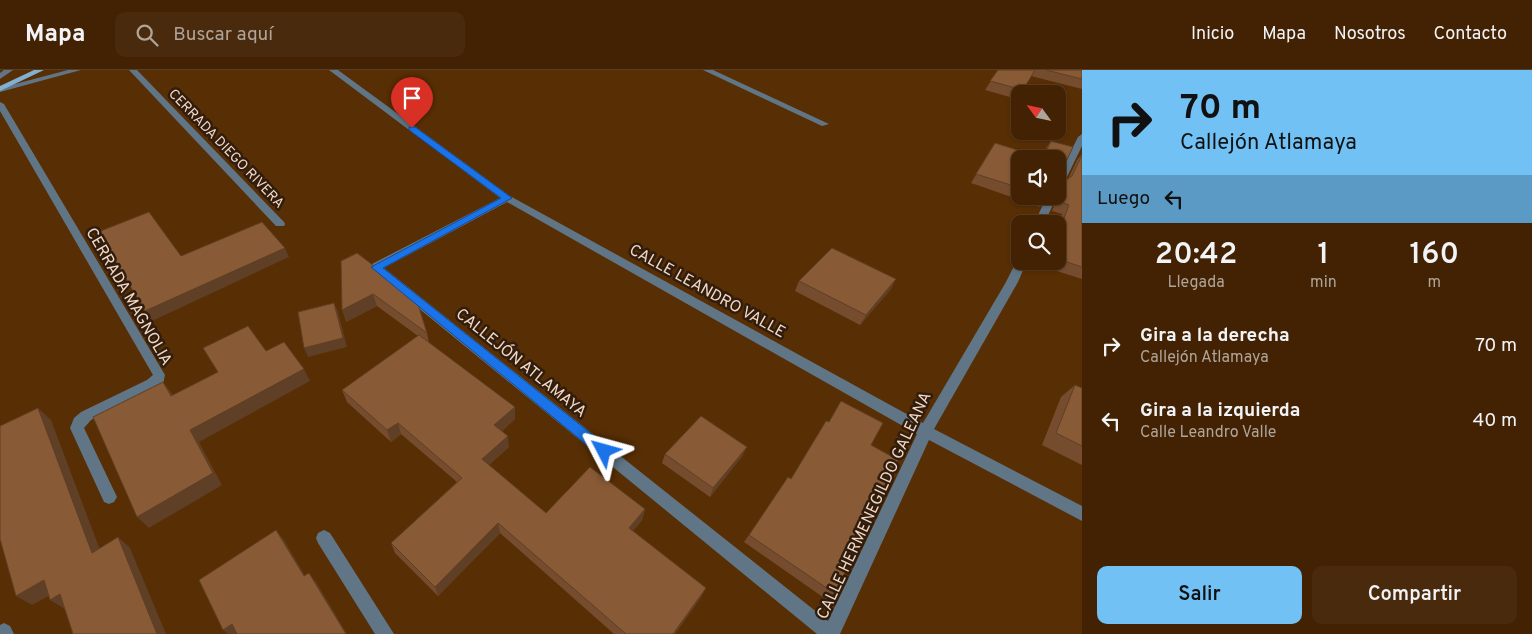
<!DOCTYPE html>
<html lang="es">
<meta charset="utf-8">
<style>
body{margin:0;font-family:Overpass,sans-serif;background:#492a0d;color:#f1f3f6;height:100vh;display:flex;flex-direction:column;font-size:19px;white-space:nowrap}
*{box-sizing:border-box;margin:0}
p{font-size:16px;color:#aea49a}
.icon{flex:none;width:28px;height:28px;fill:none;stroke:currentColor;stroke-width:2;stroke-linecap:round;stroke-linejoin:round}
.map{position:relative;flex:1;overflow:hidden}
.side{display:flex;flex-direction:column;background:#422203;width:450px}
.side>*{flex:none}
.guide{background:#71c1f5;color:#111;overflow:hidden}
.needle{width:32px;rotate:303deg}
.buttons{position:absolute;left:1011px;top:15px;display:grid;gap:10px}
.buttons a{display:grid;place-items:center;width:55px;height:55px;border-radius:10px;background:#422203;box-shadow:0 1px 4px #0004,0 0 0 1px #5a3f25;font-size:25px}
.pin{position:absolute;display:grid;place-items:center;width:42px;height:42px;color:#fff;margin:-51px -21px;border-radius:50% 50% 50% 0;rotate:-45deg;box-shadow:0 0 5px #0007}
.pin .icon{rotate:45deg}
.me{position:absolute;width:55px;margin:-28px;rotate:309deg;stroke-linejoin:round;filter:drop-shadow(0 0 4px #0008)}
.turn{display:flex;align-items:center;gap:18px;height:105px;padding:0 15px;font-size:22px}
.turn .icon{width:65px;height:65px;stroke-width:2.5}
.turn b{display:block;font-size:35px;line-height:42px}
.then{display:flex;align-items:center;height:48px;padding:0 15px;background:#0003;gap:10px;font-size:19px}
.eta{display:flex;justify-content:space-evenly;align-items:center;height:85px;text-align:center}
.eta b{font-size:30px;font-weight:600;line-height:35px}
.cta{display:flex;gap:10px;margin-top:auto;padding:10px 15px}
.cta a{flex:1;height:58px;border-radius:10px;background:#71c1f5;color:#111;font-size:20px;font-weight:600;line-height:58px;text-align:center}
.cta a+a{background:#492a0d;color:#f1f3f6}
ul{padding:0;list-style:none}
li{display:flex;align-items:center;gap:15px;height:75px;padding:0 15px}
li div{flex:1}
li b{display:block;font-size:19px}
li em{font-style:normal}
header{display:flex;align-items:center;gap:30px;box-sizing:border-box;height:70px;padding:0 25px;background:#422203;border-bottom:1px solid #5a3f25}
header strong{font-size:24px}
nav{display:flex;gap:28px;margin-inline-start:auto;font-size:18px}
.search{width:350px;height:45px;background:#492a0d;display:flex;align-items:center;gap:12px;box-sizing:border-box;padding:0 18px;border-radius:10px;color:#aea49a;font-size:19px}
main{display:flex;flex:1;min-height:0}
.map>svg:first-child{display:block}
.lines{fill:none;stroke-linecap:round;stroke-linejoin:round}
.minor{fill:#607686;fill-rule:evenodd}
.major{fill:#81b0d0;fill-rule:evenodd}
.wall{fill:#754d2e}
.shaded-wall{fill:#5f3f25}
.building{fill:#885a35;stroke:#5f3f25}
.route{fill:#1a73e8;stroke:#114b97}
.labels{text-anchor:middle;stroke-width:5;stroke-linejoin:round;paint-order:stroke}
.far-street-label{font-size:14px;fill:#f3d8c5;stroke:#301d0d}
.street-label{font-size:16px;fill:#f3d8c5;stroke:#301d0d}
</style>
<header>
<strong>Mapa</strong>
<div class="search"><svg class="icon" aria-label="search" viewBox="0 0 24 24"><circle cx="10" cy="10" r="6"/><path d="M15 15l6 6"/></svg>Buscar aquí</div>
<nav><a>Inicio</a><a>Mapa</a><a>Nosotros</a><a>Contacto</a></nav>
</header>
<main>
<div class="map">
<svg width="1082" height="564" viewBox="0 0 1082 564">
<rect width="100%" height="100%" fill="#582e04"/>
<g class="lines">
<g class="minor">
<path d="M4,0H13L0,9V3Z"/>
<path d="M68,0H81L0,22V18Z"/>
<path d="M129,0H137L284,152L285,154L284,156H276Z"/>
<path d="M329,0H338L510,126L923,353L1006,212L1018,188H1020V191H1027L1018,212L934,359L1082,436V451L929,370L840,564H817L372,200L370,197L372,194L500,128ZM507,132L917,364L828,551L384,198Z"/>
<path d="M703,0H713L829,54L822,56Z"/>
<path d="M0,32L4,34L165,305L163,314L157,318L91,350L84,358L117,427L114,432L109,434L104,432L70,358L74,348L81,342L147,310L153,305L0,41Z"/>
<path d="M1082,64V76L1063,115L1058,118V107L1078,67Z"/>
<path d="M1047,126H1057L1044,154H1034Z"/>
<path d="M324,460L330,463L394,564H375L318,473L316,468L318,463Z"/>
<path d="M4,553L10,556L14,564H0V555Z"/>
</g>
<path class="major" d="M34,0H44L0,21V16Z"/>
</g>
<g class="wall">
<path d="M998,0H1082V19L1031,6L1017,29L985,20Z"/>
<path d="M1051,71L1063,98V109L1066,110L1068,109L1077,90L1082,84V209L1041,196L1043,191H1058V155L1062,144L1052,141L1058,125V89H1020V126H1047L1040,137L971,113L995,73L1041,88L1045,80Z"/>
<path d="M341,191L427,263L429,273L515,349L502,361L509,377L489,395L546,443L645,439L642,450L633,461L706,518L701,527L675,564H614L500,463L438,526L395,483L391,473L457,412L401,364L391,372L347,332L342,320L418,266L377,236L346,252Z"/>
<path d="M799,211L891,219L860,255L795,221Z"/>
<path d="M1075,315L1082,318V395L1042,375L1061,327Z"/>
<path d="M871,375L857,473L834,523L827,530L744,472L749,465L791,409Z"/>
<path d="M665,384L743,385L710,427L662,393Z"/>
</g>
<g class="shaded-wall">
<path d="M285,178L289,187L152,251L145,241Z"/>
<path d="M896,209L891,219L860,255L866,245Z"/>
<path d="M373,224L377,236L346,252L342,240Z"/>
<path d="M334,233L338,242L347,277L308,287L304,278Z"/>
<path d="M304,299L310,311L199,372L222,415L149,458L137,447L190,360Z"/>
<path d="M163,312L173,325L180,338L171,326Z"/>
<path d="M515,337V349L495,367L494,355Z"/>
<path d="M38,338L51,350L105,493L92,483Z"/>
<path d="M398,353L401,364L391,372L387,360Z"/>
<path d="M508,366L509,377L483,400L482,389Z"/>
<path d="M747,377L743,385L710,427L713,418Z"/>
<path d="M645,439L642,450L627,468L629,458Z"/>
<path d="M498,453L500,463L438,526L435,517Z"/>
<path d="M276,460L284,470L311,516L304,506Z"/>
<path d="M118,467L130,478L166,564H157Z"/>
<path d="M309,503L316,512L347,564H346Z"/>
<path d="M44,510L60,520L32,535L16,526Z"/>
<path d="M706,518L701,527L675,564H673Z"/>
<path d="M60,524L65,539L50,530Z"/>
<path d="M232,554L240,564H228L223,560Z"/>
</g>
<g class="building">
<path d="M998,0H1035L1023,20L990,11Z"/>
<path d="M1046,0H1082V9Z"/>
<path d="M1051,71L1073,77L1063,98V109L1066,110L1072,106L1082,85V197L1058,189V164L1069,135L1059,131L1065,115H1058V89H1020V118L976,104L995,73L1043,88Z"/>
<path d="M149,142L181,186L262,152L285,178L145,241L98,162Z"/>
<path d="M832,178L896,209L866,245L799,211Z"/>
<path d="M357,183L416,228L427,263L373,224L342,240L341,191Z"/>
<path d="M334,233L343,268L304,278L298,242Z"/>
<path d="M248,256L266,281L284,272L304,299L190,360L213,403L137,447L93,347L163,312L171,326L218,302L203,278Z"/>
<path d="M419,265L515,337L494,355L508,366L482,389L546,443L590,397L645,439L629,458L706,518L673,564H626L498,453L435,517L391,473L462,408L398,353L387,360L342,320Z"/>
<path d="M1075,315L1082,318V376L1056,363Z"/>
<path d="M841,331L883,353L871,375L898,390L857,473L860,475L834,523L749,465L788,407L791,409L826,351L829,352Z"/>
<path d="M38,338L92,483L118,467L157,564H73L60,524L50,530L44,510L16,526L0,469V356Z"/>
<path d="M701,346L747,377L713,418L665,384Z"/>
<path d="M276,460L304,506L309,503L346,564H237L232,554L223,560L199,510Z"/>
</g>
<path class="route" d="M409,57H415L512,128L383,198L608,377L610,381L608,385L604,386L599,385L371,197L501,128L409,60Z"/>
<g class="labels">
<g class="far-street-label">
<text transform="translate(227 78) rotate(46)" y="5">CERRADA DIEGO RIVERA</text>
</g>
<g class="street-label">
<text transform="translate(708 220) rotate(29)" y="6">CALLE LEANDRO VALLE</text>
<text transform="translate(130 226) rotate(60)" y="6">CERRADA MAGNOLIA</text>
<text transform="translate(522 292) rotate(39)" y="6">CALLEJÓN ATLAMAYA</text>
<text transform="translate(873 435) rotate(-65)" y="6">CALLE HERMENEGILDO GALEANA</text>
</g>
</g>
</svg>
<div class="buttons">
<a><svg class="needle" viewBox="-14 -14 28 28"><path d="M0-13l5 13h-10z" fill="#e53935"/><path d="M0 13l5-13h-10z" fill="#aea49a"/></svg></a>
<a><svg class="icon" aria-label="sound" viewBox="0 0 24 24"><path d="M4 9h4l5-4v14l-5-4H4zM17 9q2 3 0 6"/></svg></a>
<a><svg class="icon" aria-label="search" viewBox="0 0 24 24"><circle cx="10" cy="10" r="6"/><path d="M15 15l6 6"/></svg></a>
</div>
<div class="pin" style="left:412px;top:58px;background:#d93025"><svg class="icon" aria-label="arrive" viewBox="0 0 24 24"><path d="M6 21V4h12l-3 4 3 4H6"/></svg></div>
<svg class="me" style="left:604px;top:381px" viewBox="-20 -20 40 40"><path d="M0-17L14 15 0 8-14 15z" fill="#1a73e8" stroke="#fff" stroke-width="4"/></svg>
</div>
<section class="side">
<div class="guide">
<div class="turn"><svg class="icon" aria-label="right" viewBox="0 0 24 24"><path d="M7 20v-9h11M14 6l5 5-5 5"/></svg><div><b>70 m</b>Callejón Atlamaya</div></div>
<div class="then">Luego<svg class="icon" aria-label="left" viewBox="0 0 24 24"><path d="M17 20v-9H6M10 6l-5 5 5 5"/></svg></div>
</div>
<div class="eta">
<div><b>20:42</b><p>Llegada</p></div>
<div><b>1</b><p>min</p></div>
<div><b>160</b><p>m</p></div>
</div>
<ul>
<li><svg class="icon" aria-label="right" viewBox="0 0 24 24"><path d="M7 20v-9h11M14 6l5 5-5 5"/></svg><div><b>Gira a la derecha</b><p>Callejón Atlamaya</p></div><em>70 m</em></li>
<li><svg class="icon" aria-label="left" viewBox="0 0 24 24"><path d="M17 20v-9H6M10 6l-5 5 5 5"/></svg><div><b>Gira a la izquierda</b><p>Calle Leandro Valle</p></div><em>40 m</em></li>
</ul>
<div class="cta"><a>Salir</a><a>Compartir</a></div>
</section>
</main>
